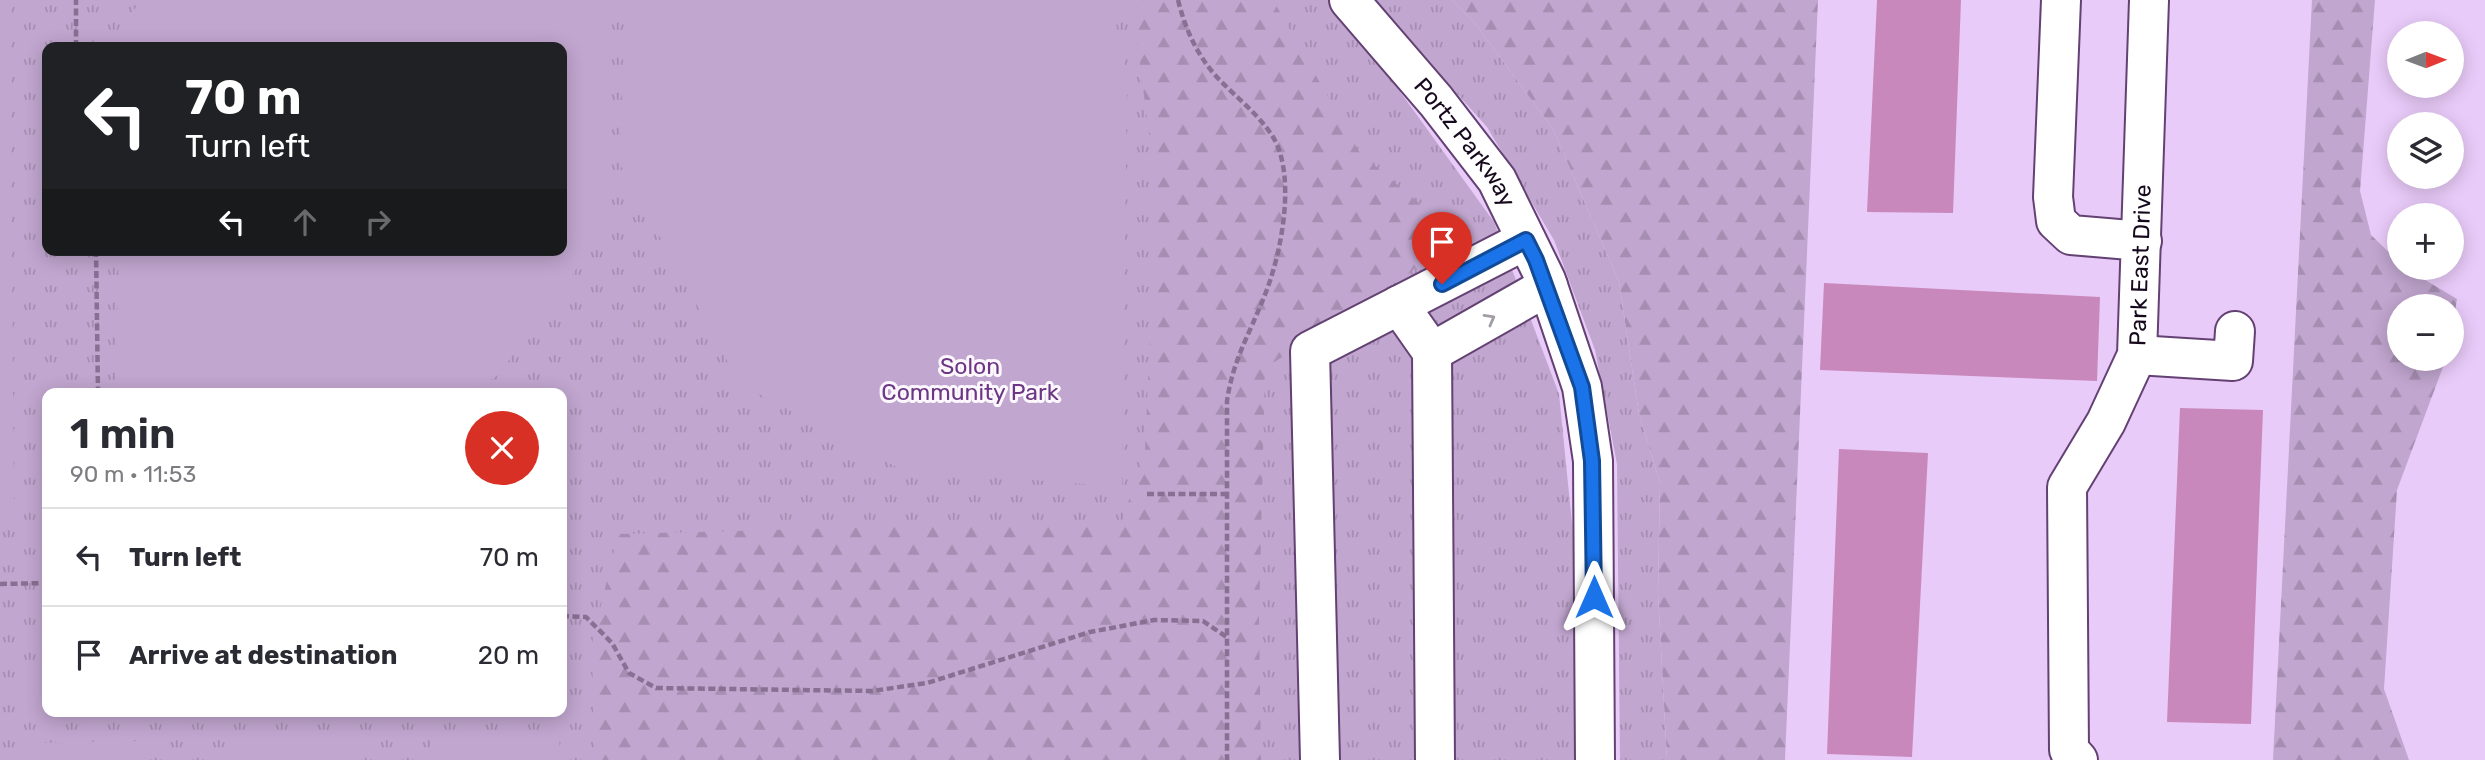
<!DOCTYPE html>
<meta charset="utf-8">
<style>
body{margin:0;font-family:Rubik,sans-serif;background:#f7f7f7;color:#2b2b33;height:100vh;display:flex;flex-direction:column;font-size:26px;white-space:nowrap}
*{box-sizing:border-box;margin:0}
p{font-size:23px;color:#7c7c81}
.icon{flex:none;width:38px;height:38px;fill:none;stroke:currentColor;stroke-width:2;stroke-linecap:round;stroke-linejoin:round}
.map{position:relative;flex:1;overflow:hidden}
.panel{position:absolute;left:42px;top:388px;width:525px;height:329px;display:flex;flex-direction:column;background:#fff;border-radius:14px;box-shadow:0 4px 18px #0003}
.panel>*{flex:none}
.hud{position:absolute;left:42px;top:42px;width:525px;height:214px;border-radius:14px;box-shadow:0 4px 18px #0003;background:#202124;color:#fff;overflow:hidden}
.needle{width:46px;rotate:89deg}
.controls{position:absolute;left:2387px;top:21px;display:grid;gap:14px}
.controls a{display:grid;place-items:center;width:77px;height:77px;border-radius:50%;background:#fff;box-shadow:0 4px 18px #0003;font-size:35px}
.pin{position:absolute;display:grid;place-items:center;width:60px;height:60px;color:#fff;margin:-72px -30px;border-radius:50% 50% 50% 0;rotate:-45deg;box-shadow:0 0 7px #0007}
.pin .icon{rotate:45deg}
.me{position:absolute;width:77px;margin:-38px;rotate:0deg;stroke-linejoin:round;filter:drop-shadow(0 0 5px #0008)}
.turn{display:flex;align-items:center;gap:24px;height:147px;padding:0 28px;font-size:32px}
.turn .icon{width:91px;height:91px;stroke-width:2.5}
.turn b{display:block;font-size:49px;line-height:60px}
.lanes{display:flex;align-items:center;height:66px;padding:0 28px;background:#0003;justify-content:center;gap:35px;direction:ltr}
.lanes .off{opacity:.35}
.round{display:grid;place-items:center;flex:none;width:74px;height:74px;border-radius:37px;background:#f7f7f7}
.overview{display:flex;align-items:center;justify-content:space-between;height:119px;padding:0 28px}
h1{font-size:42px;font-weight:600;line-height:52px}
ul{padding:0;list-style:none}
li{display:flex;align-items:center;gap:21px;height:98px;padding:0 28px;border-top:2px solid #e1e1e2}
li div{flex:1}
li b{display:block;font-size:26px}
li em{font-style:normal}
.map>svg:first-child{display:block}
.grass{fill:url(#grass-tufts);fill-rule:evenodd}
.forest{fill:url(#forest-firs)}
.garden{fill:#c1a6cf}
.building{fill:#c988bb}
.lines{fill:none;stroke-linecap:round;stroke-linejoin:round}
.street-casing{stroke:#634173;stroke-width:42}
.path{stroke:#877092;stroke-width:4.5;stroke-dasharray:7 3.5;stroke-linecap:butt}
.street{stroke:#fff;stroke-width:38}
.oneway{stroke:#a29da5}
.route-casing{stroke:#114b97;stroke-width:18}
.route{stroke:#1a73e8;stroke-width:12}
.labels{text-anchor:middle;stroke-width:6;stroke-linejoin:round;paint-order:stroke}
.street-label{font-size:23px;fill:#17091d;stroke:#fbf7fd}
.park-label{font-size:23px;fill:#6c3684;stroke:#fbf7fd}
</style>
<div class="map">
<svg width="2485" height="760" viewBox="0 0 2485 760">
<defs>
<pattern id="grass-tufts" width="24" height="20" patternUnits="userSpaceOnUse" patternTransform="scale(1.75)"><rect width="24" height="20" fill="#c1a6cf"/><path d="M3 7l-1-3M5 7V3M7 7l1-3M15 17l-1-3M17 17v-4M19 17l1-3" fill="none" stroke="#a58eb1"/></pattern>
<pattern id="forest-firs" width="22" height="20" patternUnits="userSpaceOnUse" patternTransform="scale(1.75)"><rect width="22" height="20" fill="#c1a6cf"/><path d="M5 1l3.5 6h-7zM16 11l3.5 6h-7z" fill="#a58eb1"/></pattern>
</defs>
<rect width="100%" height="100%" fill="#e9cbf9"/>
<g class="grass">
<path d="M0,0H1334L1494,222L1559,394L1576,563L1574,760H0ZM47,47H562V250H47ZM47,394H562V712H47Z"/>
<path d="M1373,0H1452L1474,22L1553,129L1619,282L1639,414L1660,483L1658,593L1667,760H1620L1617,464L1595,350L1554,240L1487,127Z"/>
</g>
<g class="forest">
<path d="M1144,0H1273L1360,153L1452,231L1403,280L1265,368L1259,618L1261,760H594L592,643L618,534L1122,521L1145,452L1156,187L1133,12Z"/>
<path d="M1452,0H1818L1785,760H1667L1658,593L1660,483L1639,414L1619,282L1553,129L1474,22Z"/>
<path d="M2312,0H2375L2360,191L2371,235L2399,262V268H2405L2457,299L2452,329V306H2399V359H2446L2397,490L2384,689L2409,760H2273Z"/>
</g>
<g class="garden">
<path d="M0,0H10L14,506L0,507Z"/>
<path d="M144,0H610L605,230L498,375L469,394H115L119,250H562V47H123L124,19Z"/>
<path d="M625,0H1111L1127,75L1122,487L902,470L740,384L620,164Z"/>
<path d="M16,661H47V712H146L147,719L17,722Z"/>
<path d="M559,730L560,760H431L430,732Z"/>
<path d="M361,734V760H232V736Z"/>
<path d="M146,741L147,760H17V743Z"/>
</g>
<g class="building">
<path d="M1877,0H1961L1953,213L1867,212Z"/>
<path d="M1824,283L2100,297L2097,381L1820,370Z"/>
<path d="M2180,408L2263,410L2251,724L2167,722Z"/>
<path d="M1839,449L1928,453L1912,757L1827,754Z"/>
</g>
<g class="lines">
<g class="street-casing">
<g id="street">
<path id="s1" d="M1349,0L1436,101L1497,180L1546,280L1582,387L1593,461L1595,760"/>
<path d="M2061,0L2053,197L2056,221L2071,235L2142,241"/>
<path d="M1399,305L1432,352L1435,760"/>
<path d="M1432,352L1548,286"/>
<path d="M2137,355L2233,361L2235,331"/>
<path d="M1320,760L1310,351L1526,240"/>
<path id="s2" d="M2078,760L2069,750L2067,487L2106,422L2137,355L2149,0"/>
</g>
</g>
<g class="path">
<path d="M1178,0C1185,28 1196,53 1215,75C1234,96 1258,113 1273,137C1297,177 1281,256 1264,297C1249,335 1233,360 1227,401V760"/>
<path d="M76,47V0"/>
<path d="M96,250L98,394"/>
<path d="M1147,494H1228"/>
<path d="M0,584L47,583"/>
<path d="M562,616L586,617L612,643L629,673L656,688L872,691L927,683L1090,632L1154,620L1203,621L1228,638"/>
</g>
<use href="#street" class="street"/>
</g>
<defs><path id="oneway-chevron" d="M-2-3.5L2.5 0L-2 3.5" fill="none" stroke-width="1.6" stroke-linecap="round" stroke-linejoin="round" transform="scale(1.75)"/></defs>
<use class="oneway" href="#oneway-chevron" transform="translate(1490 319) rotate(-29)"/>
<g class="lines">
<g class="route-casing">
<path id="route" d="M1442,284L1526,240L1536,260L1582,387L1592,461L1594,597"/>
</g>
<use href="#route" class="route"/>
</g>
<g class="labels">
<g class="street-label">
<text dy="8" stroke="none"><textPath href="#s1" startOffset="184">Portz Parkway</textPath></text>
<text dy="8" stroke="none"><textPath href="#s2" startOffset="516">Park East Drive</textPath></text>
</g>
<g class="park-label">
<text x="970" y="374">Solon<tspan x="970" dy="26">Community Park</tspan></text>
</g>
</g>
</svg>
<div class="controls">
<a><svg class="needle" viewBox="-14 -14 28 28"><path d="M0-13l5 13h-10z" fill="#e53935"/><path d="M0 13l5-13h-10z" fill="#7c7c81"/></svg></a>
<a><svg class="icon" aria-label="layers" viewBox="0 0 24 24"><path d="M12 4l9 5-9 5-9-5zM3 14l9 5 9-5"/></svg></a>
<a>+</a>
<a>−</a>
</div>
<div class="pin" style="left:1442px;top:284px;background:#d93025"><svg class="icon" aria-label="arrive" viewBox="0 0 24 24"><path d="M6 21V4h12l-3 4 3 4H6"/></svg></div>
<svg class="me" style="left:1594px;top:597px" viewBox="-20 -20 40 40"><path d="M0-17L14 15 0 8-14 15z" fill="#1a73e8" stroke="#fff" stroke-width="4"/></svg>
<div class="hud">
<div class="turn"><svg class="icon" aria-label="left" viewBox="0 0 24 24"><path d="M17 20v-9H6M10 6l-5 5 5 5"/></svg><div><b>70 m</b>Turn left</div></div>
<div class="lanes"><svg class="icon" aria-label="left" viewBox="0 0 24 24"><path d="M17 20v-9H6M10 6l-5 5 5 5"/></svg><svg class="icon off" aria-label="ahead" viewBox="0 0 24 24"><path d="M12 20V5M6 11l6-6 6 6"/></svg><svg class="icon off" aria-label="right" viewBox="0 0 24 24"><path d="M7 20v-9h11M14 6l5 5-5 5"/></svg></div>
</div>
<section class="panel">
<div class="overview"><div><h1>1 min</h1><p>90 m · 11:53</p></div><a class="round" style="background:#d93025;color:#fff"><svg class="icon" aria-label="close" viewBox="0 0 24 24"><path d="M6 6l12 12M18 6L6 18"/></svg></a></div>
<ul>
<li><svg class="icon" aria-label="left" viewBox="0 0 24 24"><path d="M17 20v-9H6M10 6l-5 5 5 5"/></svg><div><b>Turn left</b></div><em>70 m</em></li>
<li><svg class="icon" aria-label="arrive" viewBox="0 0 24 24"><path d="M6 21V4h12l-3 4 3 4H6"/></svg><div><b>Arrive at destination</b></div><em>20 m</em></li>
</ul>
</section>
</div>
